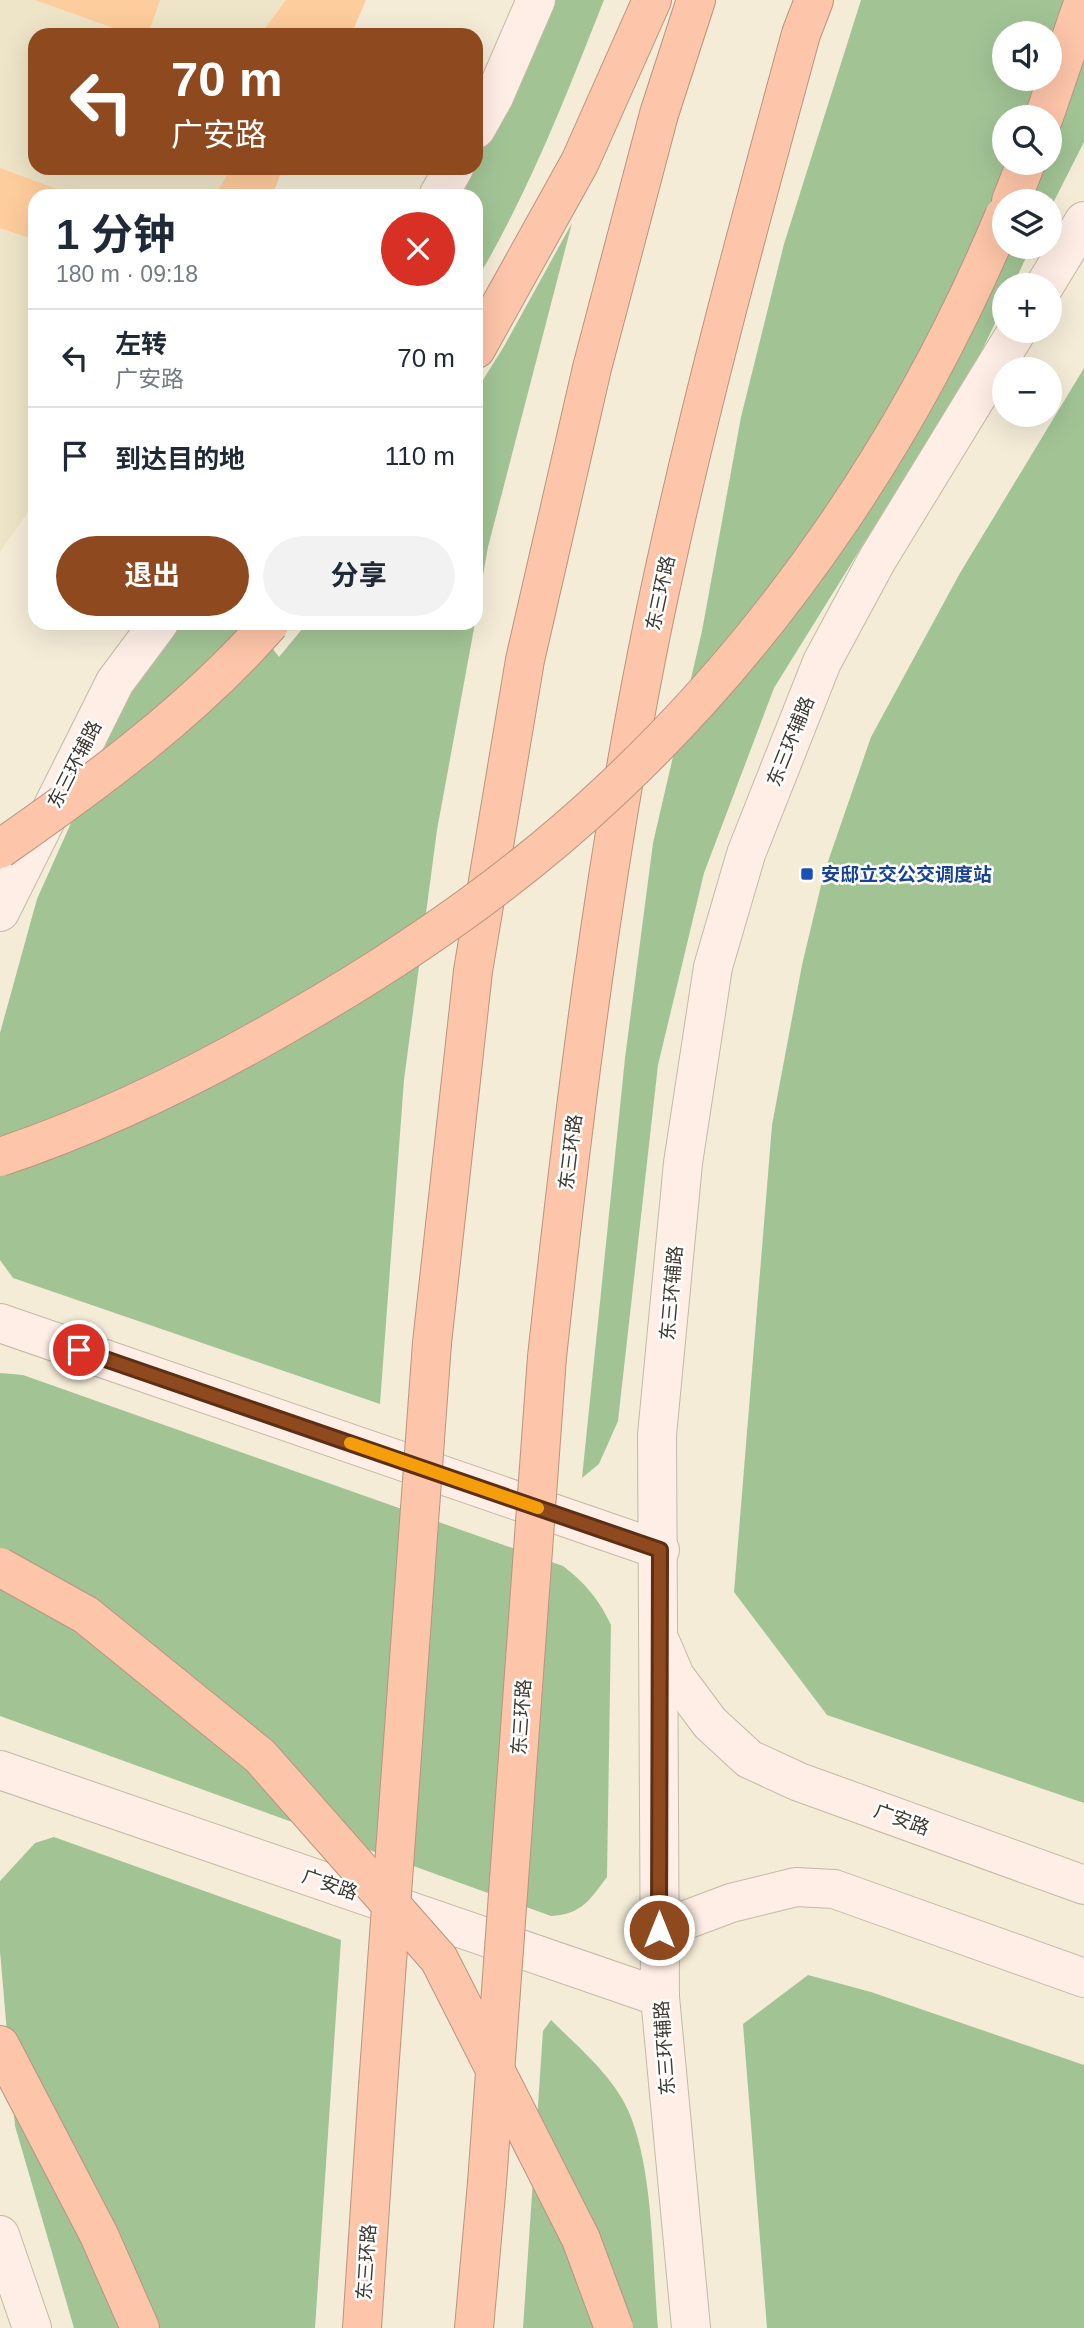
<!DOCTYPE html>
<html lang="zh">
<meta charset="utf-8">
<style>
body{margin:0;font-family:Arial,"Noto Sans SC",sans-serif;background:#f2f2f3;color:#1f2937;height:100vh;display:flex;flex-direction:column;font-size:26px;white-space:nowrap}
*{box-sizing:border-box;margin:0}
p{font-size:23px;color:#747a83}
.icon{flex:none;width:38px;height:38px;fill:none;stroke:currentColor;stroke-width:2;stroke-linecap:round;stroke-linejoin:round}
.map{position:relative;flex:1;overflow:hidden}
.sheet{position:absolute;left:28px;top:189px;width:455px;height:441px;display:flex;flex-direction:column;background:#fff;border-radius:21px;box-shadow:0 7px 28px #0002}
.sheet>*{flex:none}
.hud{position:absolute;left:28px;top:28px;width:455px;height:147px;border-radius:21px;box-shadow:0 7px 28px #0002;background:#8e491f;color:#fff;overflow:hidden}
.buttons{position:absolute;left:992px;top:21px;display:grid;gap:14px}
.buttons a{display:grid;place-items:center;width:70px;height:70px;border-radius:50%;background:#fff;box-shadow:0 7px 28px #0002;font-size:35px}
.pin{position:absolute;display:grid;place-items:center;width:60px;height:60px;color:#fff;margin:-30px;border:4px solid #fff;border-radius:50%;box-shadow:0 2px 7px #0007}
.me{position:absolute;width:77px;margin:-38px;rotate:0deg;stroke-linejoin:round;filter:drop-shadow(0 0 5px #0008)}
.turn{display:flex;align-items:center;gap:24px;height:147px;padding:0 28px;font-size:32px}
.turn .icon{width:91px;height:91px;stroke-width:2.5}
.turn b{display:block;font-size:49px;line-height:60px}
.round{display:grid;place-items:center;flex:none;width:74px;height:74px;border-radius:37px;background:#f2f2f3}
.overview{display:flex;align-items:center;justify-content:space-between;height:119px;padding:0 28px}
h1{font-size:42px;font-weight:700;line-height:52px}
.primary-button{display:flex;gap:14px;margin-top:auto;padding:14px 28px}
.primary-button a{flex:1;height:80px;border-radius:42px;background:#8e491f;color:#fff;font-size:28px;font-weight:700;line-height:80px;text-align:center}
.primary-button a+a{background:#f2f2f3;color:#1f2937}
ul{padding:0;list-style:none}
li{display:flex;align-items:center;gap:21px;height:98px;padding:0 28px;border-top:2px solid #e0e1e3}
li div{flex:1}
li b{display:block;font-size:26px}
li em{font-style:normal}
.map>svg:first-child{display:block}
.built{fill:#eee4c7}
.green{fill:#a2c495;fill-rule:evenodd}
.building{fill:#fecd9d}
.lines{fill:none;stroke-linecap:round;stroke-linejoin:round}
.secondary-casing{stroke:#c2baa6;stroke-width:40}
.highway-casing{stroke:#b9947f;stroke-width:40}
.secondary{stroke:#feeee5;stroke-width:38}
.highway{stroke:#fdc5a9;stroke-width:38}
.highway-bridge-casing{stroke:#b9947f;stroke-width:40;stroke-linecap:butt}
.highway-bridge{stroke:#fdc5a9;stroke-width:38}
.route-casing{stroke:#5c2f14;stroke-width:18}
.route{stroke:#8e491f;stroke-width:12}
.slow{stroke:#f59e0b;stroke-width:12}
.transit-dot{fill:#1a4fb4;stroke:#fff;stroke-width:2.5}
.labels{text-anchor:middle;stroke-width:5;stroke-linejoin:round;paint-order:stroke}
.street-label{font-size:19px;fill:#3c3930;stroke:#fff}
.transit-label{font-size:19px;font-weight:bold;fill:#164399;stroke:#fff;text-anchor:start}
</style>
<div class="map">
<svg width="1084" height="2328" viewBox="0 0 1084 2328">
<rect width="100%" height="100%" fill="#f4ecd7"/>
<path class="built" d="M0,0H345L331,35H35V168H266L247,196H35V502L0,552Z"/>
<g class="green">
<path d="M544,0H604C566,96 529,192 476,281V196H456L470,168H476V157L505,101Z"/>
<path d="M861,0H1084V142L1050,209V201H1004V247H1031L1013,285H1004V304L977,361L774,688L704,873L658,1065L618,1421L599,1464L582,1478L625,1058L653,843L702,631L741,417L784,244ZM1004,33H1050V79H1004ZM1004,117H1050V163H1004Z"/>
<path d="M572,223L488,547L476,615V391L503,348Z"/>
<path d="M1084,368V1803L827,1715L734,1592L772,1125L802,965L824,873L871,737L960,573Z"/>
<path d="M173,623H253L279,657L307,623H475L437,830L404,1080L380,1404L13,1278L0,1260V1033L37,899L105,747L129,681Z"/>
<path d="M0,1373L23,1375L563,1566C585,1583 599,1599 611,1625L607,1877C589,1901 582,1914 551,1916L0,1716Z"/>
<path d="M54,1837L341,1940L315,2328H74L15,2126L0,1951V1881L35,1843Z"/>
<path d="M808,1975L871,1992L1084,2065V2328H767L743,2024Z"/>
<path d="M551,2020C578,2047 612,2075 628,2110C654,2169 652,2262 658,2328H523L543,2031Z"/>
</g>
<g class="building">
<path d="M35,0H160L148,35H133Z"/>
<path d="M286,0H366L351,35H260Z"/>
<path d="M0,168L76,196H35V240L0,228Z"/>
<path d="M232,168H283L272,196H214Z"/>
</g>
<g class="lines">
<g class="secondary-casing">
<g id="secondary">
<path d="M476,129L494,97L536,0"/>
<path d="M438,196L454,168"/>
<path d="M1045,285L1084,221"/>
<path d="M0,912L115,682L159,623"/>
<path d="M0,1323L660,1550"/>
<path d="M661,1643L675,1676L710,1723L749,1759L799,1782L1084,1885"/>
<path d="M0,1770L660,1997"/>
<path d="M659,1930L731,1903L796,1887L834,1889L1084,1978"/>
<path d="M0,2235L32,2328"/>
<path d="M691,2328L660,1997L657,1435L683,1163L713,967L746,854L822,662L877,560L1017,331"/>
</g>
</g>
<g class="highway-casing">
<g id="highway">
<path d="M1044,117L1084,0"/>
<path d="M1011,201L1026,163"/>
<path d="M476,349L580,162L652,0"/>
<path d="M432,1343L473,971L525,660L592,368L659,114L696,0"/>
<path d="M547,1357C574,1110 604,863 654,619C695,422 748,228 801,34L814,0"/>
<path d="M0,2045L99,2235L140,2328"/>
<path d="M362,2328L378,2086"/>
<path d="M474,2328L487,2183"/>
</g>
</g>
<use href="#secondary" class="secondary"/>
<use href="#highway" class="highway"/>
<g class="highway-bridge-casing">
<g id="highway-bridge">
<path d="M0,849C96,782 193,711 270,623"/>
<path d="M0,1157C102,1123 197,1076 290,1022C404,957 517,879 613,788C782,629 915,430 1004,216"/>
<path d="M0,1567L86,1615L260,1756L439,1959L581,2239L614,2328"/>
<path d="M378,2086L432,1343"/>
<path d="M487,2183L547,1357"/>
</g>
</g>
<use href="#highway-bridge" class="highway-bridge"/>
</g>
<g class="lines">
<g class="route-casing">
<path id="route" d="M79,1350L660,1550L659,1930"/>
</g>
<use href="#route" class="route"/>
<path class="slow" d="M350,1443L538,1508"/>
</g>
<rect class="transit-dot" x="800" y="867" width="14" height="14" rx="3.5"/>
<g class="labels">
<g class="street-label">
<text transform="translate(660 593) rotate(-78)" y="7">东三环路</text>
<text transform="translate(790 741) rotate(-68)" y="7">东三环辅路</text>
<text transform="translate(74 764) rotate(-63)" y="7">东三环辅路</text>
<text transform="translate(570 1152) rotate(-83)" y="7">东三环路</text>
<text transform="translate(671 1293) rotate(-85)" y="7">东三环辅路</text>
<text transform="translate(521 1717) rotate(-86)" y="7">东三环路</text>
<text transform="translate(902 1819) rotate(20)" y="7">广安路</text>
<text transform="translate(330 1884) rotate(19)" y="7">广安路</text>
<text transform="translate(664 2048) rotate(-94)" y="7">东三环辅路</text>
<text transform="translate(366 2262) rotate(-86)" y="7">东三环路</text>
</g>
<g class="transit-label">
<text x="821" y="881">安邸立交公交调度站</text>
</g>
</g>
</svg>
<div class="buttons">
<a><svg class="icon" aria-label="sound" viewBox="0 0 24 24"><path d="M4 9h4l5-4v14l-5-4H4zM17 9q2 3 0 6"/></svg></a>
<a><svg class="icon" aria-label="search" viewBox="0 0 24 24"><circle cx="10" cy="10" r="6"/><path d="M15 15l6 6"/></svg></a>
<a><svg class="icon" aria-label="layers" viewBox="0 0 24 24"><path d="M12 4l9 5-9 5-9-5zM3 14l9 5 9-5"/></svg></a>
<a>+</a>
<a>−</a>
</div>
<div class="pin" style="left:79px;top:1350px;background:#d93025"><svg class="icon" aria-label="arrive" viewBox="0 0 24 24"><path d="M6 21V4h12l-3 4 3 4H6"/></svg></div>
<svg class="me" style="left:659px;top:1930px" viewBox="-20 -20 40 40"><circle r="17" fill="#8e491f" stroke="#fff" stroke-width="3"/><path d="M0-11L8 9 0 5-8 9z" fill="#fff"/></svg>
<div class="hud">
<div class="turn"><svg class="icon" aria-label="left" viewBox="0 0 24 24"><path d="M17 20v-9H6M10 6l-5 5 5 5"/></svg><div><b>70 m</b>广安路</div></div>
</div>
<section class="sheet">
<div class="overview"><div><h1>1 分钟</h1><p>180 m · 09:18</p></div><a class="round" style="background:#d93025;color:#fff"><svg class="icon" aria-label="close" viewBox="0 0 24 24"><path d="M6 6l12 12M18 6L6 18"/></svg></a></div>
<ul>
<li><svg class="icon" aria-label="left" viewBox="0 0 24 24"><path d="M17 20v-9H6M10 6l-5 5 5 5"/></svg><div><b>左转</b><p>广安路</p></div><em>70 m</em></li>
<li><svg class="icon" aria-label="arrive" viewBox="0 0 24 24"><path d="M6 21V4h12l-3 4 3 4H6"/></svg><div><b>到达目的地</b></div><em>110 m</em></li>
</ul>
<div class="primary-button"><a>退出</a><a>分享</a></div>
</section>
</div>
